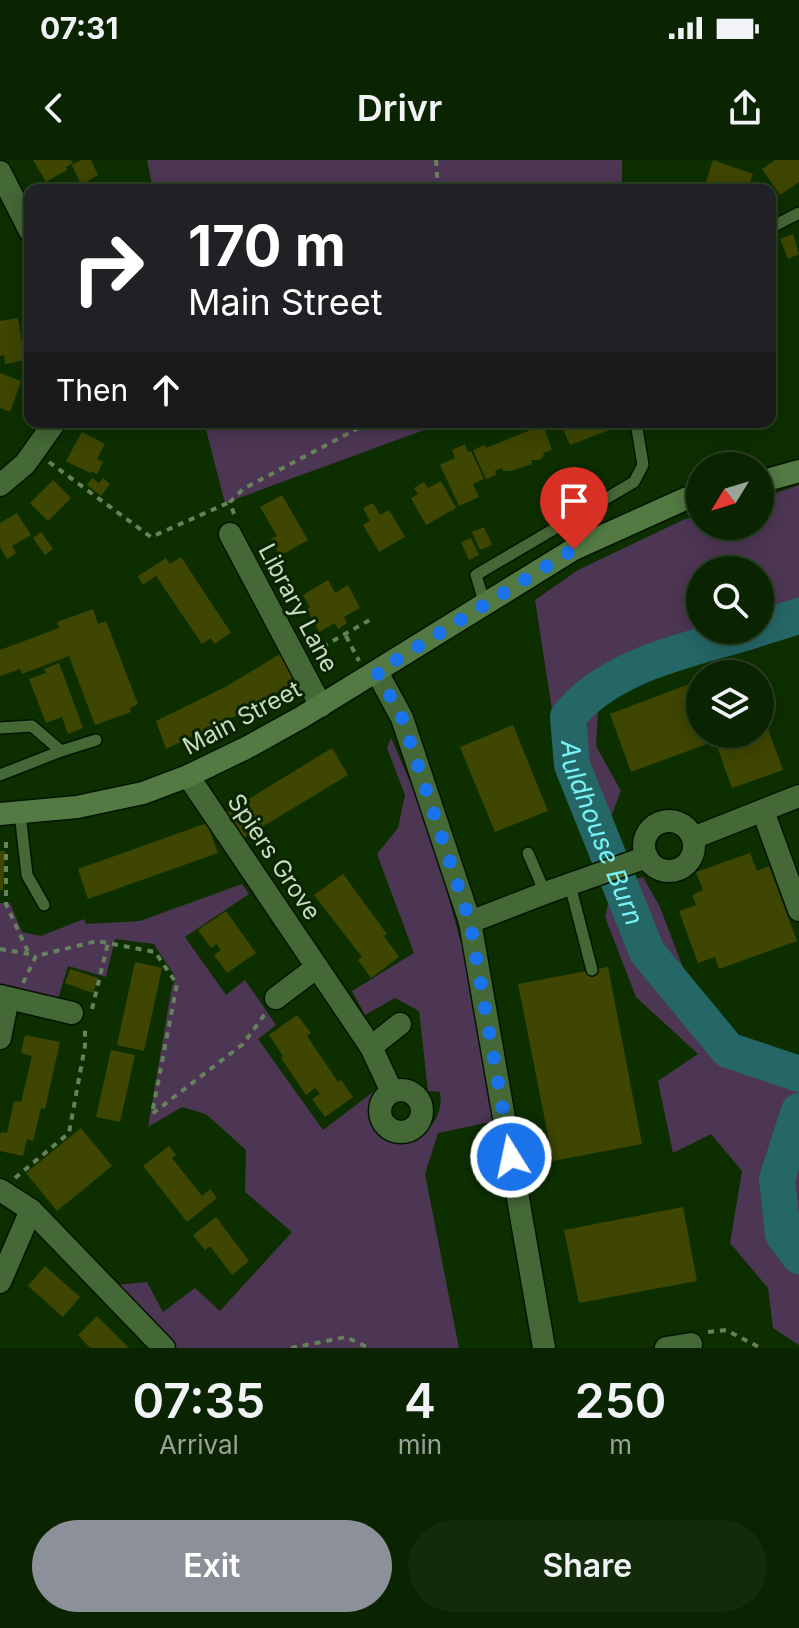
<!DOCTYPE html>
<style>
body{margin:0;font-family:Inter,sans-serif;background:#132b0a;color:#f1f3f6;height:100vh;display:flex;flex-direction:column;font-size:30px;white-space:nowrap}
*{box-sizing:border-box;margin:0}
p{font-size:26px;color:#99a499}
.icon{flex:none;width:44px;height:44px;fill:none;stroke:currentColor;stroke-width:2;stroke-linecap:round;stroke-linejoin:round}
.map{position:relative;height:1188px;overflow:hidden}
.side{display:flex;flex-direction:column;background:#0a2300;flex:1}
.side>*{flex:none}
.banner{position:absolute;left:24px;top:24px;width:752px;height:244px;border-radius:16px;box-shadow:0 4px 20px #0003,0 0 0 2px #2a4022;background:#202124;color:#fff;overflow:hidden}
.needle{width:52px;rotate:232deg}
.fabs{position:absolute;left:686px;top:292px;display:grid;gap:16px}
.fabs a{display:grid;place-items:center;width:88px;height:88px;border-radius:50%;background:#0a2300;box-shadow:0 4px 20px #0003,0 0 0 2px #2a4022;font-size:40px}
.pin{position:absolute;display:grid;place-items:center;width:68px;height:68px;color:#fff;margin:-82px -34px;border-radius:50% 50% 50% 0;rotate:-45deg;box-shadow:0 0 8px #0007}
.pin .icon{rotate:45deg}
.me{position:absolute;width:88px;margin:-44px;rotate:350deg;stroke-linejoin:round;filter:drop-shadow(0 0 6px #0008)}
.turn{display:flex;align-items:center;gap:28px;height:168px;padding:0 32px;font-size:36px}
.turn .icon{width:104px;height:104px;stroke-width:2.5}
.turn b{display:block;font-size:56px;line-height:68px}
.then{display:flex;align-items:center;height:76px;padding:0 32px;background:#0003;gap:16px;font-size:30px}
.eta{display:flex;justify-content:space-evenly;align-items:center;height:136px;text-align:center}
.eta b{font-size:48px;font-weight:600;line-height:56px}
.primary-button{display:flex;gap:16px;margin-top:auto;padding:16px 32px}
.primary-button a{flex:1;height:92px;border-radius:48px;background:#8c9099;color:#fff;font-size:32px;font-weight:600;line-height:92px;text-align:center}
.primary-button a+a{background:#132b0a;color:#f1f3f6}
.status{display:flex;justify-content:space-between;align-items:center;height:56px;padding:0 40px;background:#0a2300;direction:ltr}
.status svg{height:22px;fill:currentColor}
header{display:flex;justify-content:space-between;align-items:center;height:104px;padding:0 32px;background:#0a2300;font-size:36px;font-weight:600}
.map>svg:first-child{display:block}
.green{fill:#4d3654;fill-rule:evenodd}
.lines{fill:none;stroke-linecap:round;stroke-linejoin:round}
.river{stroke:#256667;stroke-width:36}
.building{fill:#3e4601}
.service-casing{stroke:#041400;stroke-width:14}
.minor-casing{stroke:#041400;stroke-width:25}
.secondary-casing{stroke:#041400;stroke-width:25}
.path{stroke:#66825c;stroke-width:4;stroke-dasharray:6 6;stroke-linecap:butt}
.service{stroke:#446836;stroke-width:11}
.minor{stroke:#446836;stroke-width:22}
.secondary{stroke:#527a42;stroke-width:22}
.route{stroke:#1a73e8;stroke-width:14;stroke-dasharray:0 25.2}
.labels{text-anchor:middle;stroke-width:6;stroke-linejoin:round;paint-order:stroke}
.street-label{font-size:24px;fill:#c8dcc0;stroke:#0a2401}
.water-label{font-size:26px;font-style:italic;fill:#77f3f6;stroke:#0a2401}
</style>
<div class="status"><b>07:31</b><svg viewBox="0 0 49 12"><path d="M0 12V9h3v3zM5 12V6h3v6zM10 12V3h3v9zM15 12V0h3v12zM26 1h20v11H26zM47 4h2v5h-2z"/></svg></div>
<header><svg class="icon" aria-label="back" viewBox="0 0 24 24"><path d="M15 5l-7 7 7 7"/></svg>Drivr<svg class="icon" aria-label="share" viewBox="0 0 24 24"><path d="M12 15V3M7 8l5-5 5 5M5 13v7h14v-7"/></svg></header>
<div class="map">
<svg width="799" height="1188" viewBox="0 0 799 1188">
<rect width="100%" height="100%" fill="#0d2f00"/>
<g class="green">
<path d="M147,0H622V30H153Z"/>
<path d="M204,262H446L225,343Z"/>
<path d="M799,325V465L599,532L596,586L621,631L607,667L565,634L535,440L578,410L685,359L700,356V366H760V339ZM700,410H760V470H700Z"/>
<path d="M391,578L427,661L462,786L495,961L438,973L425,1014L459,1188H175L115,1125L147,1122L163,1152L195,1128L220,1151L292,1072L245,1032L246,990L206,954L182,947L148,967L172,826L176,818L154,784L115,779L106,817L68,806L58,839L0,825V743H10L22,772L41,776L84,759L86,764L140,761L242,724L249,734L185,777L226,835L245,820L276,865L258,879L323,970L377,929V937L369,950C386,1001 447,978 440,932L428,931L419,851L395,838L365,855L352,831L414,793L377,694L398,668L405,635L387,588Z"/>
<path d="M643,717L660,747L696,842L755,895L799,904V1185L773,1168L768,1128L730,1083L742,1011L711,974L673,993L658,921L698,894L636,837L605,757L612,726Z"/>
</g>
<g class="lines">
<g class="river">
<path d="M760,468L799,456"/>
<path id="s1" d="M754,470C691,490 611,503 568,557L572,605L647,792L728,890L799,914"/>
<path d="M799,951L777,1019L783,1074L799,1096"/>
</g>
</g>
<g class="building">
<path d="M33,0H71L73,3L66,7L67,10L46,22Z"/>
<path d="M81,0H91L98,15L81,25L72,5Z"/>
<path d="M713,0L753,14L747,30H703Z"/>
<path d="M775,0H799V22L780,35L762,9Z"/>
<path d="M793,74L799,94L788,99L780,79Z"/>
<path d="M18,158L25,200L5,204L4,195L0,196V161Z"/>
<path d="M0,213L21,221L10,252L0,248Z"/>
<path d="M560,262H630L570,285Z"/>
<path d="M543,265L552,290L543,293L544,296L539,300H531L532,304L511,311H503L502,308L495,311L496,315L486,319L473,290L485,285L486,288Z"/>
<path d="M82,272L105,284L97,299L103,302L97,314L91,311L90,313L66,301Z"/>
<path d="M465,284L468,292L471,291L484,319L473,324L479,337L459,346L440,305L455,298L452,290Z"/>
<path d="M92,318L99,323L103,318L110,324L101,336L87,325Z"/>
<path d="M53,320L71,338L48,361L30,343Z"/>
<path d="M441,321L456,348L426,365L411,338L418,334L414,328L424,322L428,328Z"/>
<path d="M282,335L308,380L280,396L271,379L277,376L260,347Z"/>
<path d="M373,343L380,355L389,350L405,377L379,392L363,365L370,361L363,348Z"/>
<path d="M17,353L31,375L12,386L16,393L7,399L0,387V363Z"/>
<path d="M484,367L492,385L480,390L472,372Z"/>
<path d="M41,372L53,389L45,395L33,378Z"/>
<path d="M471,378L479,395L469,400L461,382Z"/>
<path d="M181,397L231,473L214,484L211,478L202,484L156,416L143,425L138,416L166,398L170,404Z"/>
<path d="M328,420L335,433L348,425L360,448L344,457L347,463L338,469L335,463L319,472L307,449L310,447L303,435Z"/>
<path d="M93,449L98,464L106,461L138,544L130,548L131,552L95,565L69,496L22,514L20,509L0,516V490L59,468L57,462Z"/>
<path d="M280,494L294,518L291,524L242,553L166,589L156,561L227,526Z"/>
<path d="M59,503L83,568L68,574L62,557L46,563L29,519L46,513L44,509Z"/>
<path d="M700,520V574H760V547L783,610L732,628L715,581L631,612L610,554Z"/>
<path d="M513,565L548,651L495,672L460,587Z"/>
<path d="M332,588L348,615L242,679L226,653Z"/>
<path d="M207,663L218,693L88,739L78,709Z"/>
<path d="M0,691H5L3,730H0Z"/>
<path d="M750,693L757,711L769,706L797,781L719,809L715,797L698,803L679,751L696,745L692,735L703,730L696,712Z"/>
<path d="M343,714L387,774L384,776L399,797L371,818L358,800L362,797L314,735Z"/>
<path d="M226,751L256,793L227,813L214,795L221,790L217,784L211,788L198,770Z"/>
<path d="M135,802L162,808L144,891L117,885Z"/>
<path d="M608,807L642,984L553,1001L518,824Z"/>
<path d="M70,809L98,818L93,833L65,823Z"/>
<path d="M297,855L311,873L307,876L338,922L341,920L353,937L325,957L312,939L320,934L315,928L306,935L281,898L283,896L269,875Z"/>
<path d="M25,875L60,882L45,949L41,948L33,981L27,979L23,996L0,991V975L1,972L7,973L14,941L21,942L32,896L21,893Z"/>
<path d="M111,890L135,895L120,962L96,957Z"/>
<path d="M81,968L112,1006L57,1051L26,1013Z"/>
<path d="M169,986L176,995L172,998L202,1036L210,1029L217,1038L187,1062L143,1006Z"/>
<path d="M683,1047L697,1121L579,1143L564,1070Z"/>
<path d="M216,1057L249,1101L232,1115L210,1086L205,1090L193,1075Z"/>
<path d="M45,1106L80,1137L63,1157L28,1126Z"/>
<path d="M97,1156L129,1188H90L78,1175Z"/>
</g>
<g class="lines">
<g class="service-casing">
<g id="service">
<path d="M770,68L799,53"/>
<path d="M485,445L476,415L634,322L643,305L636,262"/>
<path d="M0,568L32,566L61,591L0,615"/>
<path d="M61,591L96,580"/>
<path d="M20,653L27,715L44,745"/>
<path d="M528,693L545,733"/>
<path d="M570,725L592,810"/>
</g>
</g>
<g class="minor-casing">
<g id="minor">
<path d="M0,12L30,71"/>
<path d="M0,325L25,304L55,262"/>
<path d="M230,374L321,546"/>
<path d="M377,512L402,558L470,762L544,1188"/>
<path d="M188,616L371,887L392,932"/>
<path d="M763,651L799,750"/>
<circle cx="669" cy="686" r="25"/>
<path d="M693,678L799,636"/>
<path d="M470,762L545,733L647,697"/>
<path d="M0,836L72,853"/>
<path d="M276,838L317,807"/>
<path d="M0,878L8,838"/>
<path d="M371,887L400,864"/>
<circle cx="401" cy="951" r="21"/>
<path d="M0,1030L31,1050L164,1188"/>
<path d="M0,1122L31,1050"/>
<path d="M666,1188L691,1184"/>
</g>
</g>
<g class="secondary-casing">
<g id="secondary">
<path d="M760,322L799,311"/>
<path d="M0,654L77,647L143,633L188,616L246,588L302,557L574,389L685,339L700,335"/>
</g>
</g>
<g class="path">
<path d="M436,0L438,30"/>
<path d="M49,302L151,377L230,342"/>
<path d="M234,354L230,342L243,329L370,262"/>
<path d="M346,476L359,501"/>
<path d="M312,493L373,458"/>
<path d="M6,682V744L29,794"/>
<path d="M0,789L29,794"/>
<path d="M23,823L36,796L97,781L155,792L177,824L152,954L243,884L265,854"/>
<path d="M92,849L108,783"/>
<path d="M15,1018L69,973L85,886V869"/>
<path d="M708,1172L726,1170L761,1188"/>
<path d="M291,1188L346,1177L369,1188"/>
</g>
<use href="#service" class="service"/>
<use href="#minor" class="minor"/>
<use href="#secondary" class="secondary"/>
</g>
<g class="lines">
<path class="route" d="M511,997L470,762L402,558L377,512L574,389"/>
</g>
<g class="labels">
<g class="street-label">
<text transform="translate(298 448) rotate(62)" y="8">Library Lane</text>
<text transform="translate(242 558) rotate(-28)" y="8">Main Street</text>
<text transform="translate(274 697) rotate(56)" y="8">Spiers Grove</text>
</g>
<g class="water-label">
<text dy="9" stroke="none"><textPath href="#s1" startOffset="330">Auldhouse Burn</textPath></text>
</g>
</g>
</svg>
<div class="fabs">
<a><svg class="needle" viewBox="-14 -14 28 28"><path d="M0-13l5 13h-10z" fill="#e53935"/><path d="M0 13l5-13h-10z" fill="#99a499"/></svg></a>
<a><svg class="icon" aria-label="search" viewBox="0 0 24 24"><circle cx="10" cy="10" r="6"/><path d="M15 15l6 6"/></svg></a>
<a><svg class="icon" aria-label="layers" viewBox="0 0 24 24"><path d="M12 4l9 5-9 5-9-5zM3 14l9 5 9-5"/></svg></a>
</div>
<div class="pin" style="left:574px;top:389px;background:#d93025"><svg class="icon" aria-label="arrive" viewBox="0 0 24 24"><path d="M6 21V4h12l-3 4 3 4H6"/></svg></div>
<svg class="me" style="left:511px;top:997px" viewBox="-20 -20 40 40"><circle r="17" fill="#1a73e8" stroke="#fff" stroke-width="3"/><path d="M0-11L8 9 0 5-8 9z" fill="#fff"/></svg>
<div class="banner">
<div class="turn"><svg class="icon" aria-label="right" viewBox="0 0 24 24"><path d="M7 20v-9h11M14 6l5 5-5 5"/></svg><div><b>170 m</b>Main Street</div></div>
<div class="then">Then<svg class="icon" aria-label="ahead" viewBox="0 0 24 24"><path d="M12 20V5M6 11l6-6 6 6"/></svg></div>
</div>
</div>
<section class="side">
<div class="eta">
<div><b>07:35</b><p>Arrival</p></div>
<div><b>4</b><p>min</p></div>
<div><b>250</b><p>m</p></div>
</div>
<div class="primary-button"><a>Exit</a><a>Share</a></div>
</section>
